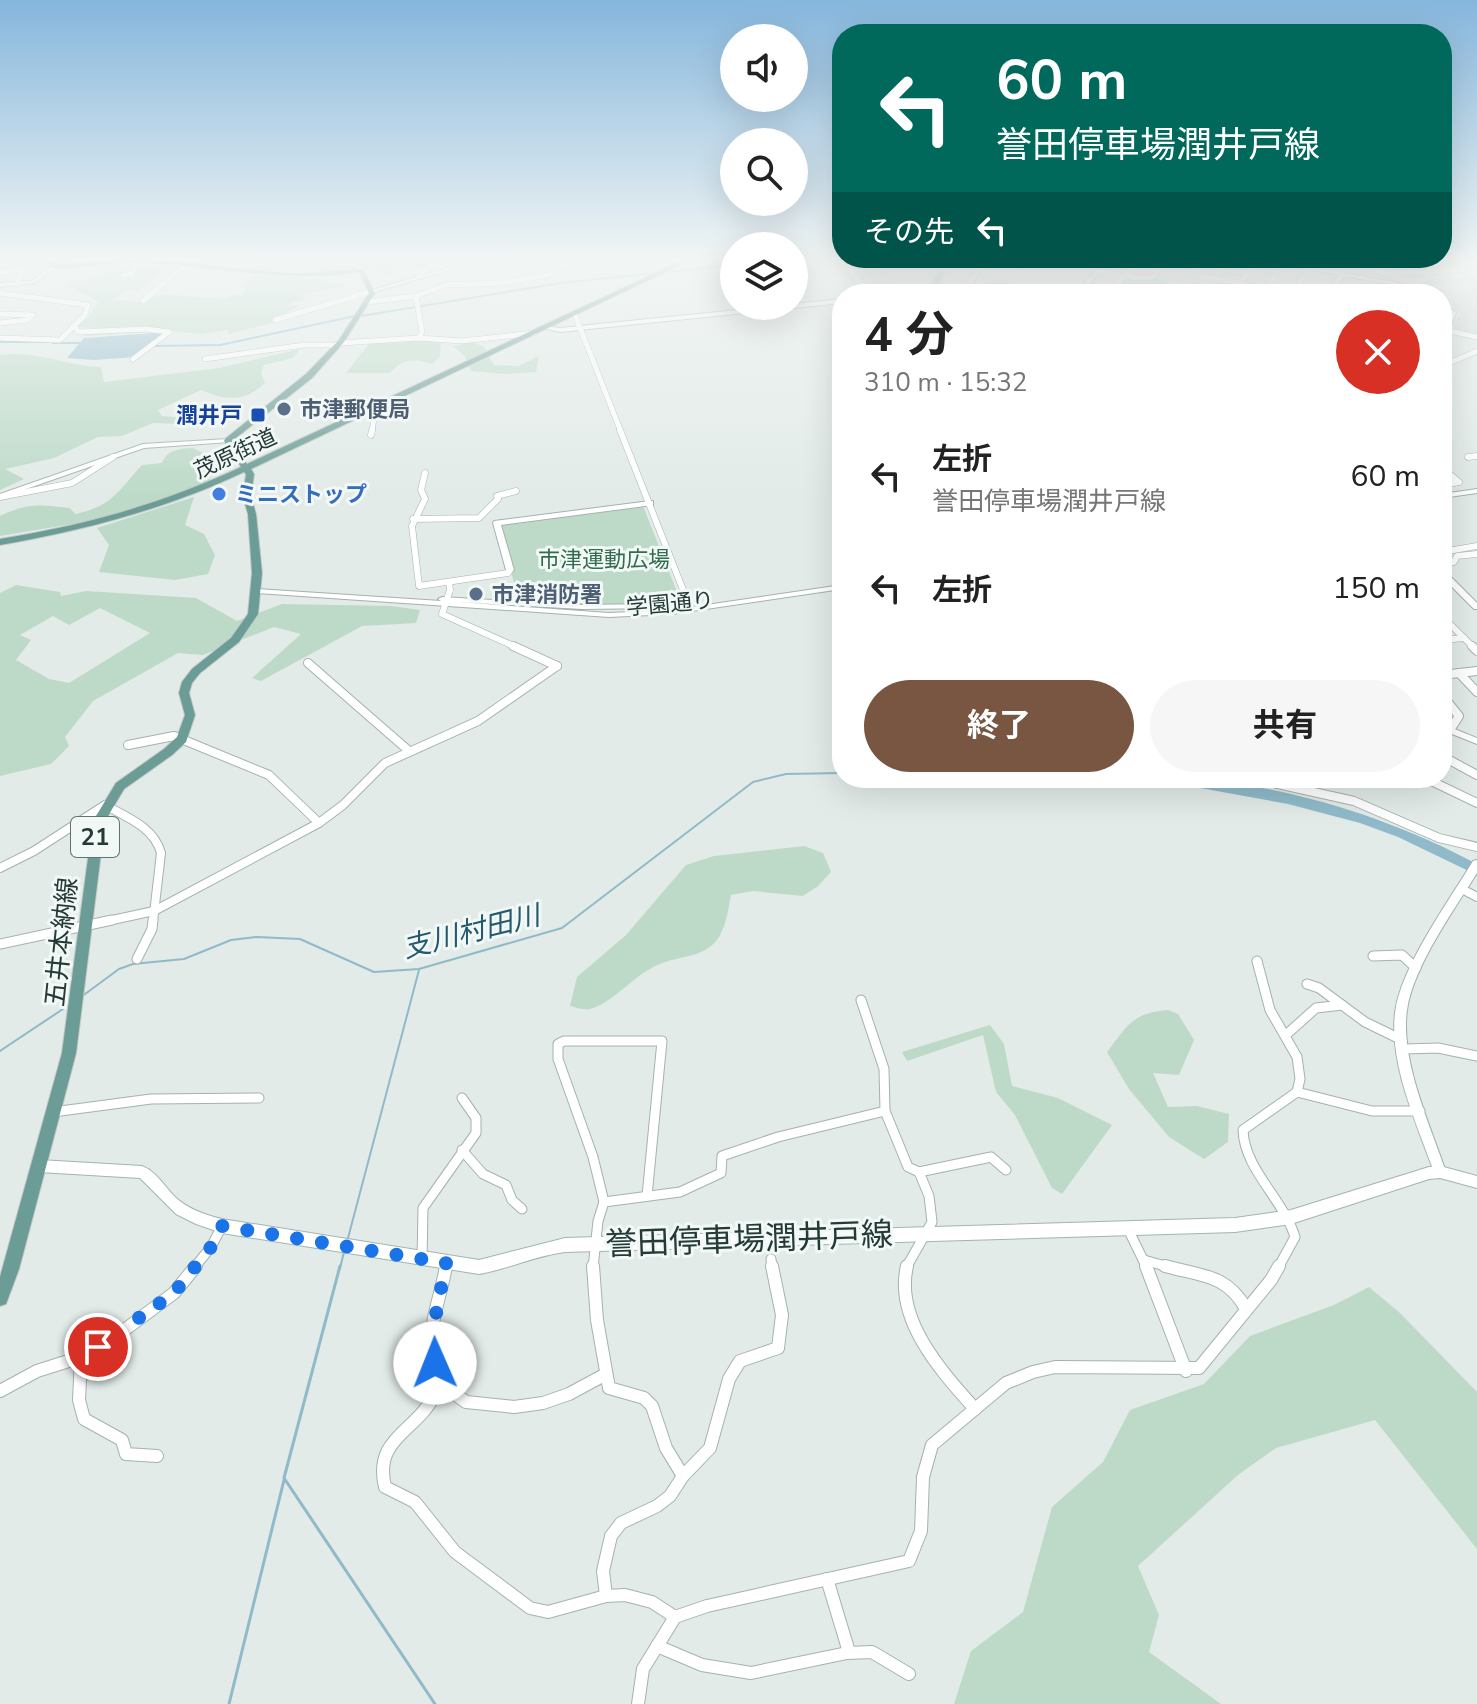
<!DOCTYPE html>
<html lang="ja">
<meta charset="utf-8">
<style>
body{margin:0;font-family:"Nunito Sans","Noto Sans JP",sans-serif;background:#f6f6f6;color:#222;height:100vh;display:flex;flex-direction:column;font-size:30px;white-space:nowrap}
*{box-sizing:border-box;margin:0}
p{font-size:26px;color:#767676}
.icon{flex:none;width:44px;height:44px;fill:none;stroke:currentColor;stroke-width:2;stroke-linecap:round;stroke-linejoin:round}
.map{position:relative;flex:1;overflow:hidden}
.sheet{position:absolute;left:832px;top:284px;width:620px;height:504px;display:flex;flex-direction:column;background:#fff;border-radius:32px;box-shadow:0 8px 32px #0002}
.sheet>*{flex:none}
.banner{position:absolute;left:832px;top:24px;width:620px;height:244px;border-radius:32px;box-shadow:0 8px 32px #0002;background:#00695c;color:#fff;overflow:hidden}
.fabs{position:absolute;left:720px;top:24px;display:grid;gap:16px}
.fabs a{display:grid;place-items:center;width:88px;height:88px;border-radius:50%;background:#fff;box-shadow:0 8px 32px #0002;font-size:40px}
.pin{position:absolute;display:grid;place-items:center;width:68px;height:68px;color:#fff;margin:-34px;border:4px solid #fff;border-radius:50%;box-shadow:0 2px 8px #0007}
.me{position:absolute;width:88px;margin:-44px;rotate:359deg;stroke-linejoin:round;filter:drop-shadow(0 0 6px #0008)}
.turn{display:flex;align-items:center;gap:28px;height:168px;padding:0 32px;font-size:36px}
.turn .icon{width:104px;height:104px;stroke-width:2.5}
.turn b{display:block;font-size:56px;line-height:68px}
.then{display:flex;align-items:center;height:76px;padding:0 32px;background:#0003;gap:16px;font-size:30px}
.round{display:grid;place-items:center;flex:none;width:84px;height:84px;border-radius:42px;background:#f6f6f6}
.head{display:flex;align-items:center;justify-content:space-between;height:136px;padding:0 32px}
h1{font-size:48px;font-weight:700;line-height:60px}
.action{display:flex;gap:16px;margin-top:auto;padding:16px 32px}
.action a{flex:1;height:92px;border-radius:48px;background:#795642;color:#fff;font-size:32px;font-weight:700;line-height:92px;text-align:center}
.action a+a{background:#f6f6f6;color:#222}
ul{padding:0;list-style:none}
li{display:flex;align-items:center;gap:24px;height:112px;padding:0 32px}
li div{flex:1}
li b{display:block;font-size:30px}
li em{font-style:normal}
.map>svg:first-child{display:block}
.built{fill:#d1dad7}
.green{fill:#bddac8;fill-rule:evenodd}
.water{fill:#90baca}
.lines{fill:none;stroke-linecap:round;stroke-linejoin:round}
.stream-far1{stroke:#90baca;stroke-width:2}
.stream{stroke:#90baca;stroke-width:3}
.river{fill:#90baca;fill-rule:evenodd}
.minor-far4-casing{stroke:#a5b2af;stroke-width:6}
.minor-far3-casing{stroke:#a5b2af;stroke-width:7}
.minor-far2-casing{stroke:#a5b2af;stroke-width:10}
.minor-far1-casing{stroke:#a5b2af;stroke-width:11}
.minor-casing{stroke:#a5b2af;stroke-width:14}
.tertiary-casing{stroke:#a5b2af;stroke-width:2}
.secondary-casing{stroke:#a2b5b1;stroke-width:2}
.primary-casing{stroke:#c2c8c7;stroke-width:2}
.minor-far4{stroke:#fff;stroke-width:5}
.minor-far3{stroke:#fff;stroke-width:6}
.minor-far2{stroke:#fff;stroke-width:8}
.minor-far1{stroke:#fff;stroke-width:9}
.minor{stroke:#fff;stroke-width:12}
.tertiary{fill:#fff;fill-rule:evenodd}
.secondary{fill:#fff;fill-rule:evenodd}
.primary{fill:#6b9c95;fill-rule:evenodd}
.route{stroke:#1a73e8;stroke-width:14;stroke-dasharray:0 25.2}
.service-dot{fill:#5c6f8a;stroke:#f2f8f6;stroke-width:3}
.transit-dot{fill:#1a4fb4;stroke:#f2f8f6;stroke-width:3}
.shop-dot{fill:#3f7fe0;stroke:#f2f8f6;stroke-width:3}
.labels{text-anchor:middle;stroke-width:6;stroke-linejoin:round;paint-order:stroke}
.far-service-label{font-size:22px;font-weight:bold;fill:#4e5e75;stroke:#f2f8f6;text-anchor:start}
.far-transit-label{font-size:22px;font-weight:bold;fill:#164399;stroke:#f2f8f6;text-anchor:end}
.far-street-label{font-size:22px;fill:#243a37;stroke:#f2f8f6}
.far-shop-label{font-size:22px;font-weight:bold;fill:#366cbe;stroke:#f2f8f6;text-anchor:start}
.far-park-label{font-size:22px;fill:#326d50;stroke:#f2f8f6}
.shield{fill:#f2f8f6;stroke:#627370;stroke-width:2}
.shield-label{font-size:24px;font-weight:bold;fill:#243a37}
.street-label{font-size:26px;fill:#243a37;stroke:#f2f8f6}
.water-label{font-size:28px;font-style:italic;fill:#245a70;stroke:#f2f8f6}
.near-street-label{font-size:32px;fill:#243a37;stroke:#f2f8f6}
</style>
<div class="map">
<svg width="1477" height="1704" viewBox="0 0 1477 1704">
<rect width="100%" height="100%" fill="#e2ebe8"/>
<path class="built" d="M1477,276V335L1452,330L1459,314L1452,305L1442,300V294H1429L1410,285L1427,280Z"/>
<g class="green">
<path d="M264,259H346L356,267L334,272L231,269H252Z"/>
<path d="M353,259L435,261L425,268L400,267L396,274C375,275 370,272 353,259Z"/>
<path d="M137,267L166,268L138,291H126L113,300L145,302L161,294L225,299L231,295H242L246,288L241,287L257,275H304L305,280L326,279L327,283H343L344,286L302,295L306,299L282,306L297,305L298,307L285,313L291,318L232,333L227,334L229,330L200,334L171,331L85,336L92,328L77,327L90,315L98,302L67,285L94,279L96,274L135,270Z"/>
<path d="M1124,276L1167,280L1156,294L1111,290Z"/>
<path d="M407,338L441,341L440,356L432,364C414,358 403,358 390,373H346L369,344Z"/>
<path d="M473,342L484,347L494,365L519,366L539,356L536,372L505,374L471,371L465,356L453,346Z"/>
<path d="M300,349L293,358L264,365L261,373L265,383C245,402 226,401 201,390L158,410L162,416L210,420L205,425L153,423L122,436L98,437L54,458L5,469L24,479L0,490V355C36,350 66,366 101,367L104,382L219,368Z"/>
<path d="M193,448L219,461L207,484L102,519L0,536V516C29,502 40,505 70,508L75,514C113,506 118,491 142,465L162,463C168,449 179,449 193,448Z"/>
<path d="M194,497L185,525L204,534L215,555L208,574L175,580L99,572L109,545L97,528Z"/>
<path d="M643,506L681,602L599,605L519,601L499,527L502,525Z"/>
<path d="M16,585L60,592L61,596L86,591L196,598L237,621L282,604L391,606L420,610L416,623L362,626L261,681L252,678L301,634L274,627L203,655L178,653L93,701L65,737L69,746L51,764L0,776V593ZM100,608L150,633L69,683L49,679L16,660L31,640L20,635L53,616L69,625Z"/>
<path d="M804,846L823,853L831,872L818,886L803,896L753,891L731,895C728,910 726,929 716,941C702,958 678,956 660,964C634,974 618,999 593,1008C585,1011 578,1008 570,1006L577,977L626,935L686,865L714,856Z"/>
<path d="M1168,1010L1178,1014L1194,1040L1179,1075L1153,1073L1168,1107L1197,1106L1229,1114L1228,1142L1204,1159L1169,1137L1129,1089L1107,1052C1128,1025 1132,1013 1168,1010Z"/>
<path d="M990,1025L1004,1044L1012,1086L1058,1098L1112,1125L1062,1194L1052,1188L1015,1115L996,1092L983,1035L907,1061L902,1052Z"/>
<path d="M1369,1287L1400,1313L1477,1392V1549L1375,1420L1276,1448L1238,1475L1138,1566L1159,1615L1149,1652L1221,1704H954L971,1651L1023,1612L1052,1507L1103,1462L1130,1410L1204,1384L1250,1336L1334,1305Z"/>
</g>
<path class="water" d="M168,332L136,357L94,360L67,358L84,338Z"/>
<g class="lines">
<g class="stream-far1">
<path d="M794,259H799"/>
<path d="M666,272L734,265"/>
<path d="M361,316L561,283L655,273"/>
<path d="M0,342H47"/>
<path d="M53,343H79"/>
<path d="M153,346L220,345L355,316"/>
<path d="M81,997L119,969L133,964L184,959L231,940L257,937L300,939L374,972L419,969L562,928L753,782L786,774L842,773"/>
<path d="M0,1051L69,1005"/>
<path d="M348,1238L419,970"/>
<path d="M340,1268L344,1252"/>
</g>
<g class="stream">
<path d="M340,1266L284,1478L435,1704"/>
<path d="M229,1704L284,1480"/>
</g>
<g class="river">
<path d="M942,259H950L936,294H928Z"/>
<path d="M1160,778C1266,778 1384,814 1477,864V875L1398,837L1360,823L1288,804L1167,782Z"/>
</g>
<g class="minor-far4-casing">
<g id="minor-far4">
<path d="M840,259L870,294"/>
<path d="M1200,259L1190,274L1289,293H1294L1308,268"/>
<path d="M1386,259L1379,272L1388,274L1463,269L1458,259"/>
<path d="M1408,259L1412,272"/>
<path d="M1098,271L1137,278L1153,277L1168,259"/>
<path d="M0,272L23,270L17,284"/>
<path d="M124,275L132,274L137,259"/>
<path d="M419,276L436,259"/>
<path d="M1214,279L1229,259"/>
<path d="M1240,284L1257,259"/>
<path d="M1351,284L1370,287"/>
<path d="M1009,285V294"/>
<path d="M1266,289L1283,263"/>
<path d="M0,293L88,305L85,315L60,340L0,338"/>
<path d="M1108,294L1139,259"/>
<path d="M1172,294L1180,284L1232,294"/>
<path d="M416,296L422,332L419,338"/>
<path d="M143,301L192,259"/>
<path d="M367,302L416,296L446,285L502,283L548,275L579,259"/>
<path d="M0,314L33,315L27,320L0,323"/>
<path d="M575,315L621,432"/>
<path d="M275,320L372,291"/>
<path d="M74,325L78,332L146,329L169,332"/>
<path d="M1445,330L1477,337"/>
<path d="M340,343L419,338L462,341L534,333"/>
<path d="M133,359L169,332"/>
<path d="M205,359L304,345H339"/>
<path d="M1442,366L1477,351"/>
<path d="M372,432L374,418"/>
</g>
</g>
<g class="minor-far3-casing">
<g id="minor-far3">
<path d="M620,430L691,610"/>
<path d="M371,435L372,430"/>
<path d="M1468,457L1477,456"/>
<path d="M1442,468L1459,482L1442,485"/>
<path d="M425,473L421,490L425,499L412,526L419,586L508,573L510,570"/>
<path d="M497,496L516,491"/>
<path d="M0,497L72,483L113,457"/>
<path d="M413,519L479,518L498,499"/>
<path d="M1442,552L1477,546"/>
<path d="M1442,562H1454L1457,556L1477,554"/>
<path d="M449,582L450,590L442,614L518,648"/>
<path d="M1442,616L1474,648"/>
<path d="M1442,640L1464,638"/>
</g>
</g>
<g class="minor-far2-casing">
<g id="minor-far2">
<path d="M513,646L557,666"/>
<path d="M1472,646L1477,651"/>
<path d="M308,663L409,751"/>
<path d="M1459,673L1477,692"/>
<path d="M1442,675L1477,671"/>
<path d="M1442,695L1459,716L1450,730"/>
<path d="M128,745L174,736L269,775L319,823"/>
<path d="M1442,756L1477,775"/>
<path d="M1250,778L1354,801L1439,838L1477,847"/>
<path d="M1425,778L1477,803"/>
<path d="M0,868L34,851L105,805C126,817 154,827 161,853L153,922"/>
<path d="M1462,889L1477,897"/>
<path d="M103,922L154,911L319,823L343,805L385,763L478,721L557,666"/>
</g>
</g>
<g class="minor-far1-casing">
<g id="minor-far1">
<path d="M0,944L112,920"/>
<path d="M1373,956L1402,955L1416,968"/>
<path d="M137,959L152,929L153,920"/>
<path d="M1257,961L1270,1010L1297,1057L1300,1079L1297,1092L1243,1130C1244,1169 1284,1200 1295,1237L1278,1268"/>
<path d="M1307,984L1319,988L1365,1022L1402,1040"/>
<path d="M861,1000L884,1069L885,1111L908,1167L919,1172L991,1157L1006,1170"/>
<path d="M1287,1034L1316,1008L1342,1005"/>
<path d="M1404,1049L1438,1048L1477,1056"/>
<path d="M1297,1092L1372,1111H1420"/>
<path d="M53,1112L151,1099L259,1098"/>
<path d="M462,1150L483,1174L506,1185L512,1200L522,1209"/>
<path d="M604,1202L593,1157L558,1059V1044L564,1041H662L647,1196"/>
<path d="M1128,1229L1147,1268"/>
<path d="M422,1259L423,1208L476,1133V1118L462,1098"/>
<path d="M771,1259L772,1268"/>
<path d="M1144,1260L1172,1268"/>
<path d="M194,1268L211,1247L222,1226"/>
<path d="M445,1268L446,1263"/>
<path d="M593,1268L598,1221L604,1202L680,1192L721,1173L722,1156L778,1137L885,1111"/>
<path d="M906,1268L932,1222L929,1196L919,1172"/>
</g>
</g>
<g class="minor-casing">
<g id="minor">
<path d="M446,1266C442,1292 430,1319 432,1345C434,1362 442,1378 435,1394C417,1432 373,1437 385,1487L415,1502L455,1552L530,1608L548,1612L606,1596L625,1595L652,1602L675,1617"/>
<path d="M593,1266L597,1320L609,1388L644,1398L652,1406L666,1448L683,1476"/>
<path d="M907,1266C894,1320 942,1372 975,1409"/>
<path d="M1146,1266L1186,1371"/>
<path d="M1165,1266C1201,1276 1227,1274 1246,1309"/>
<path d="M81,1357L79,1400L84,1419L122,1440L126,1454L157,1456"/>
<path d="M439,1383L466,1402L514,1407L543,1403L569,1394L606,1374"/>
<path d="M0,1391L37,1371L81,1357L115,1337L174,1293L196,1266"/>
<path d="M827,1579L849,1652"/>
<path d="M606,1596L603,1571L611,1536L621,1523L657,1506L670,1496L683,1476L710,1448L729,1379L740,1361L778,1348L782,1315L772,1266"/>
<path d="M657,1646L702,1665L751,1673L847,1653L872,1652L909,1674"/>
<path d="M638,1704L643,1669L675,1617L707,1606L909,1561L921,1531L923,1477L932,1445L1006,1383L1033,1372L1055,1367L1199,1368L1271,1280L1279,1266"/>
</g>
</g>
<g class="tertiary-casing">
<g id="tertiary">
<path d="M344,259H350L364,270L359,271Z"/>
<path d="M478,259H487L374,292L369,291Z"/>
<path d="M998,259H1006L983,267L974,281L976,286L1000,283L1062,294H1048L1000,287L926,294H906L909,292L970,286L968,281L979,265Z"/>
<path d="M1107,259H1113L1080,294H1074Z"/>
<path d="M1256,259H1268L1341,272L1349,259H1355L1345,273L1399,283L1424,294H1416L1396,285L1344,276L1332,294H1326L1339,275Z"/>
<path d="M52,265L57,266L35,283L0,287V283L32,281Z"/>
<path d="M842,299V303L560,332L543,328L546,326L560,328L777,306H794V304Z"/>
<path d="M1442,301L1456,313L1445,341L1442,343V334L1450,313L1442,306Z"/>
<path d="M228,439L231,441L230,442L144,448L0,498V494L143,444Z"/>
<path d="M1477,489V493L1442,498V494Z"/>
<path d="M650,501H653V505L501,525L514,570L510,572L506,570L493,523L494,521Z"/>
<path d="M1442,571H1445L1477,603V609H1474L1442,577Z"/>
<path d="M842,585V589L672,614L609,617L257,593L253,591L257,589L441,601L438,599L442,597L582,605L658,604L662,606L658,608L582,609L458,602L609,613L672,610Z"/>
<path d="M1442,724L1477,738V744L1442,730Z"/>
<path d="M1477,860V873C1454,910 1413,967 1407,1010C1400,1060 1430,1125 1446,1172L1444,1176L1440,1178L1436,1176L1434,1172C1417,1124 1389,1065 1395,1013C1400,968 1449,901 1473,861Z"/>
</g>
</g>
<g class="secondary-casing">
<path id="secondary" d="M39,1160L142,1166C157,1172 164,1186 175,1197C188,1209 205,1215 222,1219L479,1260L565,1238L1235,1218L1291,1210L1429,1167L1440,1166L1477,1176V1188L1440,1178L1429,1179L1291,1224L1235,1232L565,1252C535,1256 508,1269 479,1274L222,1233L196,1224L176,1214L140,1178L39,1172L34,1170L32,1166L34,1162Z"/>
</g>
<g class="primary-casing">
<path id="primary" d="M50,259H56V265H58L116,260L148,259L283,273H309L363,269L375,293L344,342L312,378L232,441L247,464L685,259H693L251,469L254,474L251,497L256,514L262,573L258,614L239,642L200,673L192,683L189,693L195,715L186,742L172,755L124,789L105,821L76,1053L19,1269L6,1304L0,1306V1277L62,1053L93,821L116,783L164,749L177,737L185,715L179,693L182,682L192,669L231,638L248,614L252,573L248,514L243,497L246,474L244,472C166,509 85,530 0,545V539C86,525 162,504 241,467L224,441L225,439L306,374L339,340L369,293L359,272C288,283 221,267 150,263C119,261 89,266 58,269L51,267Z"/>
</g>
<use href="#minor-far4" class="minor-far4"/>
<use href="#minor-far3" class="minor-far3"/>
<use href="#minor-far2" class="minor-far2"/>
<use href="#minor-far1" class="minor-far1"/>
<use href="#minor" class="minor"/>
<use href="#tertiary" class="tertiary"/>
<use href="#secondary" class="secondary"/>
<use href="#primary" class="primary"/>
</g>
<linearGradient id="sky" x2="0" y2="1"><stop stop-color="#85b6dc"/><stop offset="0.52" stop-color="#f2f6f5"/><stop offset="1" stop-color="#f2f6f5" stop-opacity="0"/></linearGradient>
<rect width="1477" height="498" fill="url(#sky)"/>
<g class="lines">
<path class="route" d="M98,1347L174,1293L211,1247L222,1226L446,1263L433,1329L435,1363"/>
</g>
<g class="service-dot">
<circle cx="284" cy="409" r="8"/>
<circle cx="476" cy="594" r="8"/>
</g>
<rect class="transit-dot" x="250" y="407" width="16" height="16" rx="4"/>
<circle class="shop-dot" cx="219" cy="494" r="8"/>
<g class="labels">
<g class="far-service-label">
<text x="300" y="417">市津郵便局</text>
<text x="492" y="602">市津消防署</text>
</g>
<g class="far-transit-label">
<text x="242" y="423">潤井戸</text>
</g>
<g class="far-street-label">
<text transform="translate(235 453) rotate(-25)" y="8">茂原街道</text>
<text transform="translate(670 603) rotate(-5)" y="8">学園通り</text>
</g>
<g class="far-shop-label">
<text x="235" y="502">ミニストップ</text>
</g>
<g class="far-park-label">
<text x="604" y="567">市津運動広場</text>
</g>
<rect class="shield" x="71" y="817" width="48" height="40" rx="6"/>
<g class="shield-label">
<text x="95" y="845">21</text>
</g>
<g class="street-label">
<text transform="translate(61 942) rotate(-84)" y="9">五井本納線</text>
</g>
<g class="water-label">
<text transform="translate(471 931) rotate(-14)" y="10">支川村田川</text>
</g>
<g class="near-street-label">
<text transform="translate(749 1239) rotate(-2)" y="11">誉田停車場潤井戸線</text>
</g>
</g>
</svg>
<div class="fabs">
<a><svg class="icon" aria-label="sound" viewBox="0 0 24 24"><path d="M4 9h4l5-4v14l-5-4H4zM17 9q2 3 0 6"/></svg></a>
<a><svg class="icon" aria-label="search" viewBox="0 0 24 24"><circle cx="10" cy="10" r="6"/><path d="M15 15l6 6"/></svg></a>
<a><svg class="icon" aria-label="layers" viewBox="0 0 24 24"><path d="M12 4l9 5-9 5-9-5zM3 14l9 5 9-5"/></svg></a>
</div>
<div class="pin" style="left:98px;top:1347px;background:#d93025"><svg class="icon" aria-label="arrive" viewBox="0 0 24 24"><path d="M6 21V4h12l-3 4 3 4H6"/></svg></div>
<svg class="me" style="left:435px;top:1363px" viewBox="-20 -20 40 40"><circle r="19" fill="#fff"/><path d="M0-13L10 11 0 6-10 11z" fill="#1a73e8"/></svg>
<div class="banner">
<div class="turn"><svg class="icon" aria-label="left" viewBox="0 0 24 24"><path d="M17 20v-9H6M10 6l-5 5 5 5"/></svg><div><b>60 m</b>誉田停車場潤井戸線</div></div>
<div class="then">その先<svg class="icon" aria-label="left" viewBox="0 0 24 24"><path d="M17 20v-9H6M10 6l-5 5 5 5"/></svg></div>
</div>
<section class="sheet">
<div class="head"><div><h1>4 分</h1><p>310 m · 15:32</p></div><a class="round" style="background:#d93025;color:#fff"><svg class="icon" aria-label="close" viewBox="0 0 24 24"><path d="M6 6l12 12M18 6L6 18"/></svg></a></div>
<ul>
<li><svg class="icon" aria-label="left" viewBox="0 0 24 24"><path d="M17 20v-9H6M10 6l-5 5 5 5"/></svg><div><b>左折</b><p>誉田停車場潤井戸線</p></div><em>60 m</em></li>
<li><svg class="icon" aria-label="left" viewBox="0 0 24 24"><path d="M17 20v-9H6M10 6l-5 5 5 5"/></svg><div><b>左折</b></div><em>150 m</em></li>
</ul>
<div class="action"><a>終了</a><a>共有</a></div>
</section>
</div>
